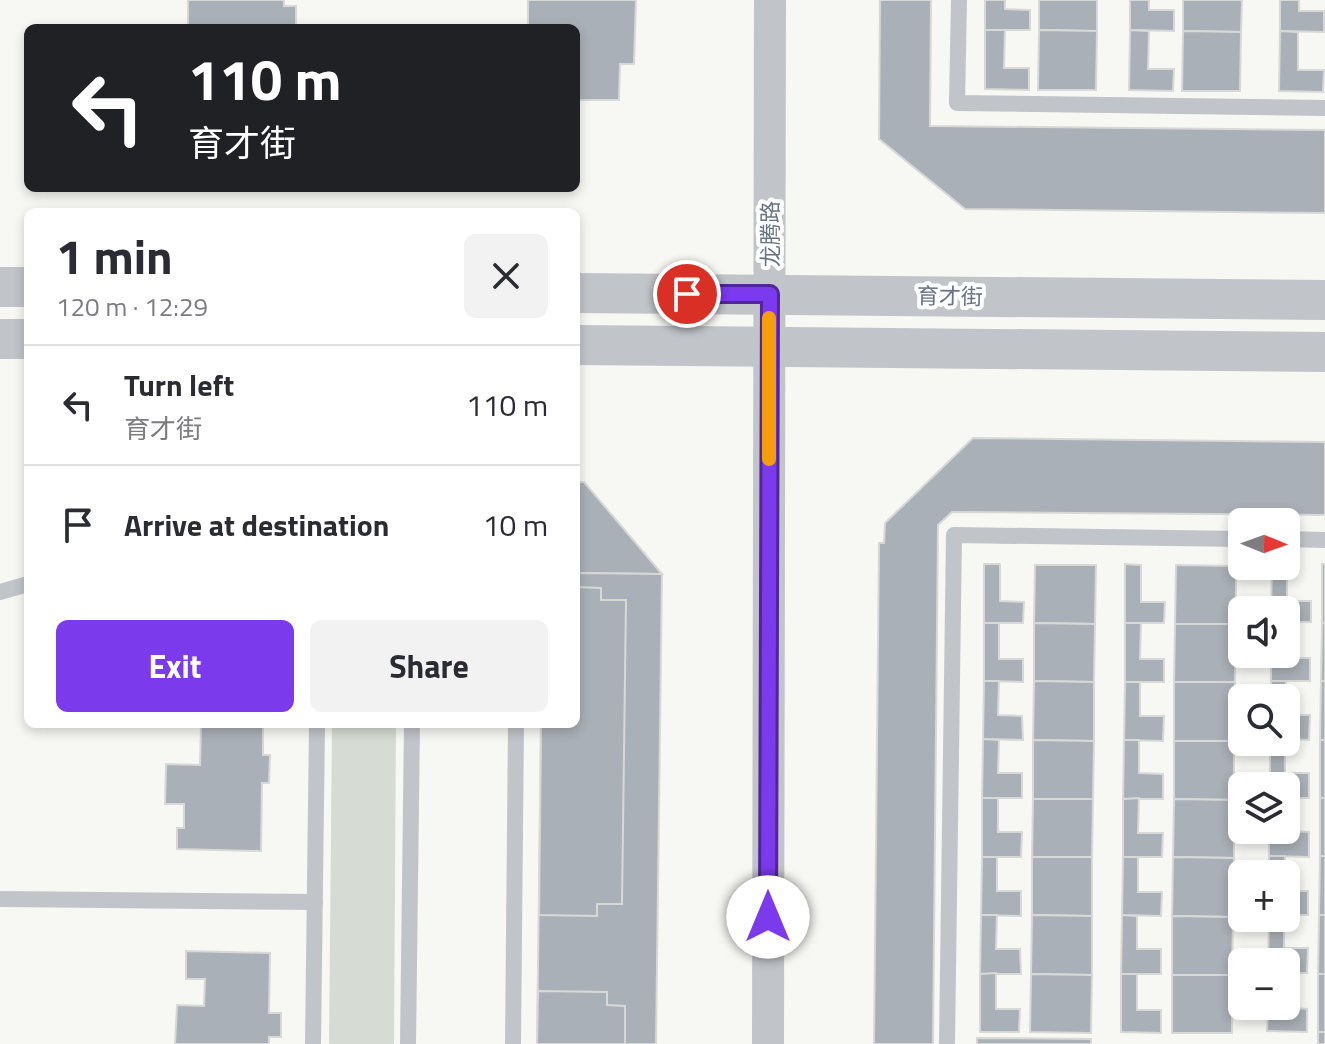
<!DOCTYPE html>
<meta charset="utf-8">
<style>
body{margin:0;font-family:"Titillium Web","Noto Sans SC",sans-serif;background:#f2f2f3;color:#2b2b33;height:100vh;display:flex;flex-direction:column;font-size:30px;white-space:nowrap}
*{box-sizing:border-box;margin:0}
p{font-size:26px;color:#7c7c81}
.icon{flex:none;width:44px;height:44px;fill:none;stroke:currentColor;stroke-width:2;stroke-linecap:round;stroke-linejoin:round}
.map{position:relative;flex:1;overflow:hidden}
.sheet{position:absolute;left:24px;top:208px;width:556px;height:520px;display:flex;flex-direction:column;background:#fff;border-radius:12px;box-shadow:0 4px 12px #0003}
.sheet>*{flex:none}
.top-card{position:absolute;left:24px;top:24px;width:556px;height:168px;border-radius:12px;box-shadow:0 4px 12px #0003;background:#202124;color:#fff;overflow:hidden}
.needle{width:52px;rotate:91deg}
.fabs{position:absolute;left:1228px;top:508px;display:grid;gap:16px}
.fabs a{display:grid;place-items:center;width:72px;height:72px;border-radius:12px;background:#fff;box-shadow:0 4px 12px #0003;font-size:40px}
.pin{position:absolute;display:grid;place-items:center;width:68px;height:68px;color:#fff;margin:-34px;border:4px solid #fff;border-radius:50%;box-shadow:0 2px 8px #0007}
.me{position:absolute;width:88px;margin:-44px;rotate:0deg;stroke-linejoin:round;filter:drop-shadow(0 0 6px #0008)}
.turn{display:flex;align-items:center;gap:28px;height:168px;padding:0 32px;font-size:36px}
.turn .icon{width:104px;height:104px;stroke-width:2.5}
.turn b{display:block;font-size:56px;line-height:68px}
.round{display:grid;place-items:center;flex:none;width:84px;height:84px;border-radius:12px;background:#f2f2f3}
.summary{display:flex;align-items:center;justify-content:space-between;height:136px;padding:0 32px}
h1{font-size:48px;font-weight:700;line-height:60px}
.button{display:flex;gap:16px;margin-top:auto;padding:16px 32px}
.button a{flex:1;height:92px;border-radius:12px;background:#7c3aed;color:#fff;font-size:32px;font-weight:700;line-height:92px;text-align:center}
.button a+a{background:#f2f2f3;color:#2b2b33}
ul{padding:0;list-style:none}
li{display:flex;align-items:center;gap:24px;height:120px;padding:0 32px;border-top:2px solid #e1e1e2}
li div{flex:1}
li b{display:block;font-size:30px}
li em{font-style:normal}
.map>svg:first-child{display:block}
.green{fill:#d6dcd4}
.building{fill:#aab0b7;stroke:#d8d9d7;stroke-width:2}
.lines{fill:none;stroke-linecap:round;stroke-linejoin:round}
.service{stroke:#c1c4c8;stroke-width:16}
.minor{stroke:#c1c4c8;stroke-width:32}
.tertiary{stroke:#c1c4c8;stroke-width:40}
.route-casing{stroke:#51269a;stroke-width:20}
.route{stroke:#7c3aed;stroke-width:14}
.slow{stroke:#f59e0b;stroke-width:14}
.labels{text-anchor:middle;stroke-width:8;stroke-linejoin:round;paint-order:stroke}
.street-label{font-size:22px;fill:#677384;stroke:#fff}
</style>
<div class="map">
<svg width="1325" height="1044" viewBox="0 0 1325 1044">
<rect width="100%" height="100%" fill="#f7f7f4"/>
<path class="green" d="M332,724H396L394,1044H329Z"/>
<g class="building">
<path d="M188,0H284V6H296V28H188Z"/>
<path d="M528,0H636L634,64H620L619,100H576V28H528Z"/>
<path d="M880,0H931L930,126L1325,130V213L965,209L879,139Z"/>
<path d="M985,0H1005V9L1030,10V30H985Z"/>
<path d="M1039,0H1097V31L1039,30Z"/>
<path d="M1130,0H1149V10H1174V31L1130,30Z"/>
<path d="M1183,0H1242L1241,32L1183,31Z"/>
<path d="M1280,0H1299V11H1324V32L1280,31Z"/>
<path d="M985,30H1005L1004,68H1029V90L985,89Z"/>
<path d="M1039,30L1097,31L1096,90H1038Z"/>
<path d="M1130,30L1149,31L1148,69H1174L1173,91L1129,90Z"/>
<path d="M1183,31L1241,32L1240,91H1182Z"/>
<path d="M1280,31L1298,32V70H1324L1323,92L1279,91Z"/>
<path d="M973,438L1325,442V515L952,512L938,525L933,1044H874L879,543H884L885,523Z"/>
<path d="M576,482H584L662,574L576,573Z"/>
<path d="M984,564H1000V601L1024,602L1023,623H984Z"/>
<path d="M1125,564L1141,565V602H1165L1164,623H1125Z"/>
<path d="M1287,564V601H1311V622H1286V610H1271L1272,566Z"/>
<rect x="1322" y="564" width="3" height="59"/>
<path d="M1035,565H1096L1095,624L1034,623Z"/>
<path d="M1176,565L1236,566V624H1175Z"/>
<path d="M576,573L662,574L656,1044H537L541,724H576Z"/>
<path d="M576,587L601,588V600H626L622,904H597V916L539,915L541,724H576Z"/>
<path d="M1287,622L1286,658H1310V681H1271V654H1286Z"/>
<path d="M984,623H999V659H1023V682L984,681Z"/>
<path d="M1034,623L1095,624L1094,682L1034,681Z"/>
<path d="M1125,623H1141L1140,659H1164V682H1125Z"/>
<path d="M1322,623H1325V681H1321Z"/>
<path d="M1175,624H1236L1235,682H1174Z"/>
<path d="M984,681H999L998,715L1022,716L1023,740L983,739Z"/>
<path d="M1034,681L1094,682V741L1033,740Z"/>
<path d="M1271,681H1286V706V698H1271Z"/>
<path d="M1321,681H1325V740H1320Z"/>
<path d="M1125,682H1140V716H1164L1163,741L1124,740Z"/>
<path d="M1174,682H1235L1234,741H1174Z"/>
<path d="M1286,715H1310L1309,740L1286,739Z"/>
<path d="M201,724H263V755H270L269,783H262L261,851L177,849V828H184V804H165L166,764L200,765Z"/>
<path d="M983,739L999,740L998,773H1022V798H982Z"/>
<path d="M1033,740L1094,741L1093,799H1033Z"/>
<path d="M1124,740H1139V773L1163,774V799H1123Z"/>
<rect x="1320" y="740" width="5" height="58"/>
<path d="M1174,741H1234V800L1174,799Z"/>
<path d="M1270,742H1285V773H1309V798H1286V786H1270Z"/>
<path d="M982,798H998V832H1022L1021,857H982Z"/>
<path d="M1139,798L1138,833H1163L1162,857H1123V799Z"/>
<rect x="1320" y="798" width="5" height="58"/>
<path d="M1033,799H1093L1092,857H1032Z"/>
<path d="M1174,799L1234,800V858L1173,857Z"/>
<path d="M1269,830L1309,832V857L1269,856Z"/>
<path d="M1269,856H1285L1284,874H1269Z"/>
<path d="M1320,856H1325V915H1319Z"/>
<path d="M982,857H997V891H1021V916L981,915Z"/>
<path d="M1032,857H1092V916L1032,915Z"/>
<path d="M1123,857H1138V892H1162L1161,916L1122,915Z"/>
<path d="M1173,857L1234,858L1233,917L1172,916Z"/>
<rect x="1286" y="891" width="22" height="24"/>
<path d="M981,915H997L996,949H1020L1021,974H980Z"/>
<path d="M1032,915L1092,916V975L1031,974Z"/>
<path d="M1122,915L1137,916V949H1161V974H1121Z"/>
<path d="M1319,915H1325V974H1318Z"/>
<path d="M1172,916L1233,917L1232,975H1172Z"/>
<path d="M1269,918H1284V948H1308L1307,973H1286V962H1268Z"/>
<path d="M186,951L270,953L269,1013H281V1037H269V1044H175L177,1005L204,1006L205,979H186Z"/>
<path d="M996,973V1009H1020L1019,1032H980V974Z"/>
<path d="M1031,974L1092,975L1091,1033L1030,1032Z"/>
<path d="M1121,974H1137V1010H1161V1033L1121,1032Z"/>
<rect x="1318" y="974" width="7" height="58"/>
<rect x="1172" y="975" width="60" height="58"/>
<path d="M538,991L607,992V1005L625,1006V1044H537Z"/>
<path d="M1268,1006L1307,1009V1032L1267,1031Z"/>
<rect x="1318" y="1032" width="7" height="12"/>
<path d="M977,1038L1091,1039V1044H977Z"/>
</g>
<g class="lines">
<g class="service">
<path d="M959,0L957,103L1325,108"/>
<path d="M1286,539L1325,540"/>
<path d="M0,592L28,584"/>
<path d="M0,899L315,902"/>
<path d="M313,1044L317,724"/>
<path d="M408,1044L412,724"/>
<path d="M513,1044L516,724"/>
<path d="M947,1044L954,535L1242,539"/>
</g>
<path class="minor" d="M768,1044L770,0"/>
<g class="tertiary">
<path d="M0,287H28"/>
<path d="M576,293L1325,300"/>
<path d="M0,339H28"/>
<path d="M576,345L1325,352"/>
</g>
</g>
<g class="lines">
<g class="route-casing">
<path id="route" d="M687,294H770L768,917"/>
</g>
<use href="#route" class="route"/>
<path class="slow" d="M769,459V318"/>
</g>
<g class="labels">
<g class="street-label">
<text transform="translate(770 234) rotate(-90)" y="8">龙腾路</text>
<text transform="translate(950 296) rotate(1)" y="8">育才街</text>
</g>
</g>
</svg>
<div class="fabs">
<a><svg class="needle" viewBox="-14 -14 28 28"><path d="M0-13l5 13h-10z" fill="#e53935"/><path d="M0 13l5-13h-10z" fill="#7c7c81"/></svg></a>
<a><svg class="icon" aria-label="sound" viewBox="0 0 24 24"><path d="M4 9h4l5-4v14l-5-4H4zM17 9q2 3 0 6"/></svg></a>
<a><svg class="icon" aria-label="search" viewBox="0 0 24 24"><circle cx="10" cy="10" r="6"/><path d="M15 15l6 6"/></svg></a>
<a><svg class="icon" aria-label="layers" viewBox="0 0 24 24"><path d="M12 4l9 5-9 5-9-5zM3 14l9 5 9-5"/></svg></a>
<a>+</a>
<a>−</a>
</div>
<div class="pin" style="left:687px;top:294px;background:#d93025"><svg class="icon" aria-label="arrive" viewBox="0 0 24 24"><path d="M6 21V4h12l-3 4 3 4H6"/></svg></div>
<svg class="me" style="left:768px;top:917px" viewBox="-20 -20 40 40"><circle r="19" fill="#fff"/><path d="M0-13L10 11 0 6-10 11z" fill="#7c3aed"/></svg>
<div class="top-card">
<div class="turn"><svg class="icon" aria-label="left" viewBox="0 0 24 24"><path d="M17 20v-9H6M10 6l-5 5 5 5"/></svg><div><b>110 m</b>育才街</div></div>
</div>
<section class="sheet">
<div class="summary"><div><h1>1 min</h1><p>120 m · 12:29</p></div><a class="round"><svg class="icon" aria-label="close" viewBox="0 0 24 24"><path d="M6 6l12 12M18 6L6 18"/></svg></a></div>
<ul>
<li><svg class="icon" aria-label="left" viewBox="0 0 24 24"><path d="M17 20v-9H6M10 6l-5 5 5 5"/></svg><div><b>Turn left</b><p>育才街</p></div><em>110 m</em></li>
<li><svg class="icon" aria-label="arrive" viewBox="0 0 24 24"><path d="M6 21V4h12l-3 4 3 4H6"/></svg><div><b>Arrive at destination</b></div><em>10 m</em></li>
</ul>
<div class="button"><a>Exit</a><a>Share</a></div>
</section>
</div>
